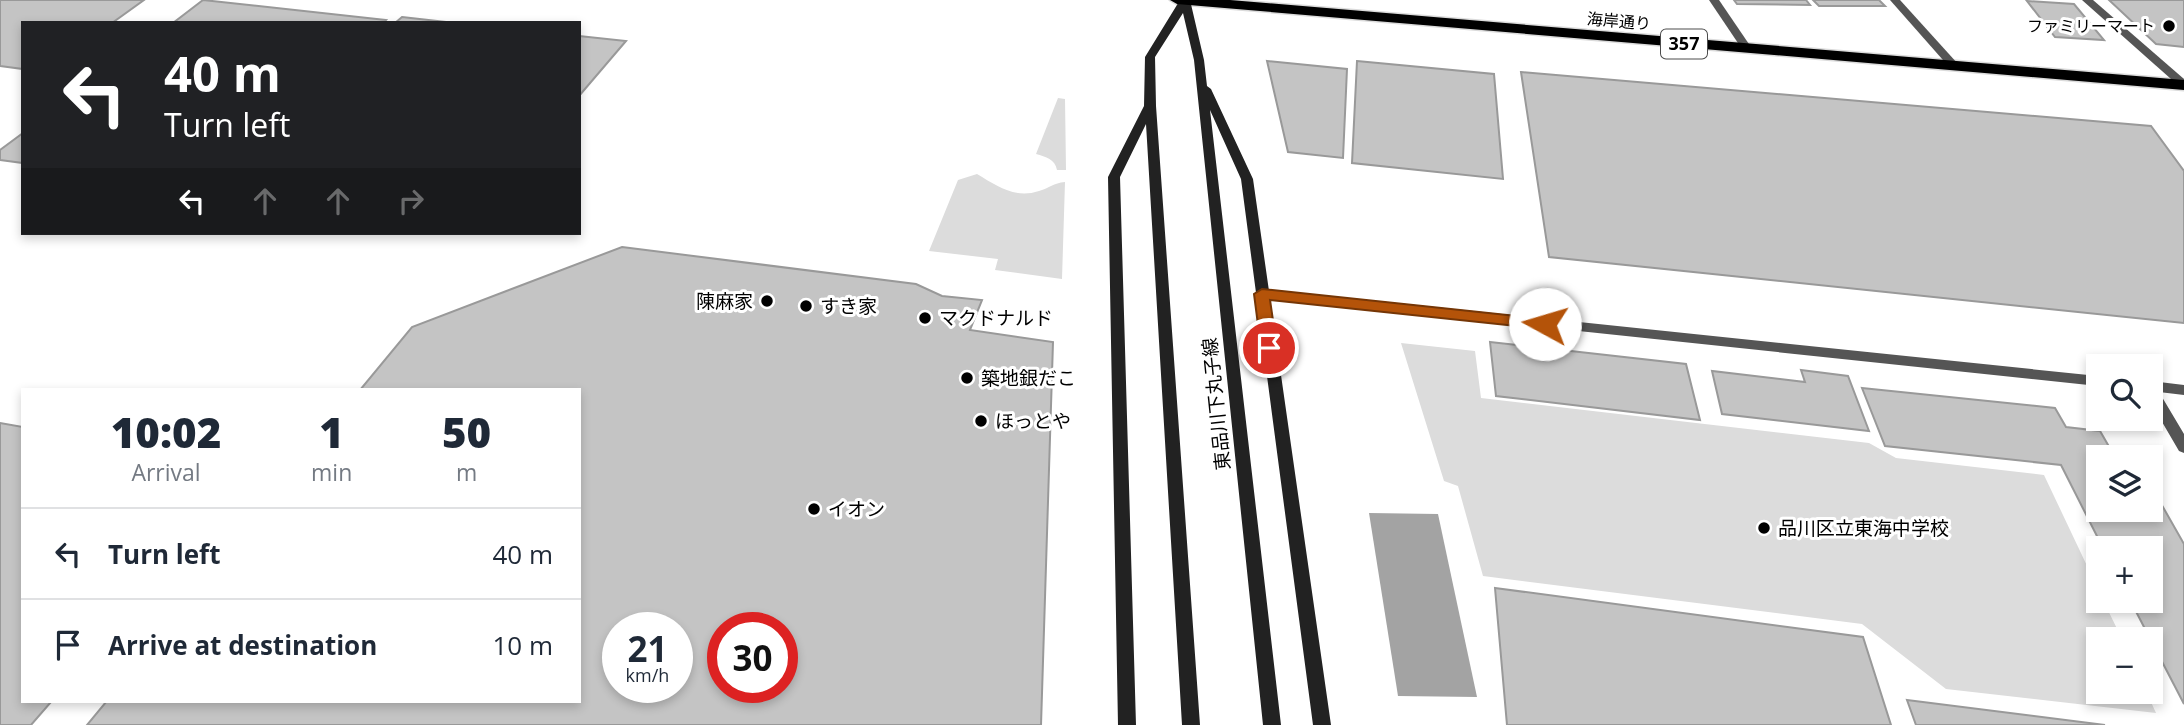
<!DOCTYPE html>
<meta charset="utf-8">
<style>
body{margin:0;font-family:"Open Sans","Noto Sans JP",sans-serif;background:#f6f6f7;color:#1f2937;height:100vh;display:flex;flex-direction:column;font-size:26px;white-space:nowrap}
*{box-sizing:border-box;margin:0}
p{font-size:23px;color:#747a83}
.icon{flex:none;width:38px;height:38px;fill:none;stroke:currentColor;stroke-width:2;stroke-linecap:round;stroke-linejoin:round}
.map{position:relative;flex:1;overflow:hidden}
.sheet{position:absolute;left:21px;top:388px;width:560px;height:315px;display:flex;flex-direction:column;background:#fff;border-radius:0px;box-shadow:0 4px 10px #0003}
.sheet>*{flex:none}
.top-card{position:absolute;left:21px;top:21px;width:560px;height:214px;border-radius:0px;box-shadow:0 4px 10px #0003;background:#202124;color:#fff;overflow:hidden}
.fabs{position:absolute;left:2086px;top:354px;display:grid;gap:14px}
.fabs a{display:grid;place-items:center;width:77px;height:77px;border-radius:0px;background:#fff;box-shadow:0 4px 10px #0003;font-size:35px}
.speed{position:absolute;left:602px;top:612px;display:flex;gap:14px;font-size:35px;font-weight:700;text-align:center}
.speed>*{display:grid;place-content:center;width:91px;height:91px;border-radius:50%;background:#fff;box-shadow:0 4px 10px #0003;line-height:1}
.speed small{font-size:18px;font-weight:400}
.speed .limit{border:10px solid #d22;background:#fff;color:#111}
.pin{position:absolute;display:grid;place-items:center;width:60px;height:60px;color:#fff;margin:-30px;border:4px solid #fff;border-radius:50%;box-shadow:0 2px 7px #0007}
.me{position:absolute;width:77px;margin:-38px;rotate:276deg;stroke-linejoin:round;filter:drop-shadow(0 0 5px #0008)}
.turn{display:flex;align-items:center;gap:24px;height:147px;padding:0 28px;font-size:32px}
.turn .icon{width:91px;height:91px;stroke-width:2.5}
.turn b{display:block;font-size:49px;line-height:60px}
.lanes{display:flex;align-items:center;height:66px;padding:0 28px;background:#0003;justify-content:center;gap:35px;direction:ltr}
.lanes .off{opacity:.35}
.eta{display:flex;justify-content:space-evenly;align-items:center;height:119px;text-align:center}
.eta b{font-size:42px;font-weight:800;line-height:49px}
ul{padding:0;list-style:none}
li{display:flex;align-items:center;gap:21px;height:91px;padding:0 28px;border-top:2px solid #e0e1e3}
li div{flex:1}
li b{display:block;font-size:26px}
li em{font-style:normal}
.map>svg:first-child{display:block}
.green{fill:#dcdcdc}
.water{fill:#a3a3a3}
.building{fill:#c4c4c4;stroke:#999;stroke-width:2;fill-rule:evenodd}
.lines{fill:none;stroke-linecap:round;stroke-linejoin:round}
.highway-casing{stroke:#dbdbdb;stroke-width:3}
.lane{fill:#555;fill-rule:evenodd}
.street{fill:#555;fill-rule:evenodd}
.secondary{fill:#222;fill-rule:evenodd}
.highway{fill:#000;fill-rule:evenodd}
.route{fill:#b45309;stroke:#753606;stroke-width:2}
.poi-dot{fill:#000;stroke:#fff;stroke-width:2.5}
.labels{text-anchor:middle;stroke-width:6;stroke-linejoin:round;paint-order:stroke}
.far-street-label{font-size:16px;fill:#000;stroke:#fff}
.far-poi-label{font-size:16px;fill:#000;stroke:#fff;text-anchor:end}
.shield{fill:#fff;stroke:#4c4c4c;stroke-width:2}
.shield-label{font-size:18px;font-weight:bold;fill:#000}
.poi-label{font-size:19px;fill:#000;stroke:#fff;text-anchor:start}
.street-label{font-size:19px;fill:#000;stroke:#fff}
</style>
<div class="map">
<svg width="2184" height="725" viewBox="0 0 2184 725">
<rect width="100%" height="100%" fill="#fff"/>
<g class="green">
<path d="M1058,98L1065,99L1066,170H1057C1055,159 1046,157 1036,154Z"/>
<path d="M977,174C997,186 1015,199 1039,191C1050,188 1053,183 1065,182L1062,279L995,270L998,259L929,251L958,180Z"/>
<path d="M1401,343L1475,351L1481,398L1869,443L1896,458L2044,475L2098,589V600H2103L2122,639H2098V691H2146L2156,713L1946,689L1862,624L1483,576L1458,486L1444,481Z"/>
</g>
<path class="water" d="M1369,513L1438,514L1477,697L1398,696Z"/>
<g class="building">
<path d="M0,0H144L112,23H23V69L0,66Z"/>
<path d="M203,0L386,20L383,23H173Z"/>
<path d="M1734,0H1806L1810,5L1737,4Z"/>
<path d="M1813,0H1879L1885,6H1819Z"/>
<path d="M2109,0H2184V47L2156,44Z"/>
<path d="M2027,1L2074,4L2104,40L2055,37Z"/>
<path d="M402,17L455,23H395Z"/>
<path d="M579,36L626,41L579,96Z"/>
<path d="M1267,61L1347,69L1343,158L1288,152Z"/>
<path d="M1357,61L1494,74L1503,179L1352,163Z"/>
<path d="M1521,72L2151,126L2184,171V323L1549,257Z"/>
<path d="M23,133V163L0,160V150Z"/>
<path d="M622,247L916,284L942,296L982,300L970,330L1053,342L1041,725H87L106,702H579V390H360L412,327ZM618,628H677V688H618ZM723,628H782V688H723Z"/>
<path d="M1490,342L1686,364L1700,420L1496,396Z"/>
<path d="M1801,370L1848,376L1869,431L1722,414L1712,371L1805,382Z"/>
<path d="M1862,388L2055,408L2066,427L2100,431L2115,457H2098V509H2151V486L2184,544V704L2130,600H2151V548H2103L2061,465L1885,446Z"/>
<path d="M0,423L23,427V702H51L31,725H0Z"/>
<path d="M1495,588L1863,637L1891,725H1507Z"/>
<path d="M1907,700L2105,725H1916Z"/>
</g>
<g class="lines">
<g class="highway-casing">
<path id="highway" d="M1170,0H1230L2184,80V90L1177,4Z"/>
</g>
<path class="lane" d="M1709,0H1719L1753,50L1752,52H1744Z"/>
<g class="street">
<path d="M1890,0H1900L1958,64V68H1950Z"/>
<path d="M2082,0H2093L2184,79V88L2180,87Z"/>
<path d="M1262,289L2098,376V386L1257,297L1255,294Z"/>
<path d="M2151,381L2184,385V395L2159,392L2184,434V453L2179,451L2151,403Z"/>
</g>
<path class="secondary" d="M1180,0H1190L1204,60L1207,86L1211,89L1253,179L1331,725H1313L1241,179L1210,110L1281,725H1263L1194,60L1183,13L1155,57L1156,106L1200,725H1182L1146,124L1120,177L1136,725H1118L1108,177L1144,106L1145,57Z"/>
<use href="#highway" class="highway"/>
</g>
<path class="route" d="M1262,289L1545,319L1553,324L1545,329L1270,300L1277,348L1269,354L1261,348L1254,294Z"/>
<g class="poi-dot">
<circle cx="2169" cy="26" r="7"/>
<circle cx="767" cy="301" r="7"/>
<circle cx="806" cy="306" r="7"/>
<circle cx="925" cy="318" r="7"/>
<circle cx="967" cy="378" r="7"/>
<circle cx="981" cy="421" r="7"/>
<circle cx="814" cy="509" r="7"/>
<circle cx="1764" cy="528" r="7"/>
</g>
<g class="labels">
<g class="far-street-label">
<text transform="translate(1619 21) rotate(5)" y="6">海岸通り</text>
</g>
<g class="far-poi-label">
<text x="2155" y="32">ファミリーマート</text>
</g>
<rect class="shield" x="1661" y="29.5" width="46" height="29" rx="5"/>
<g class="shield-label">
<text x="1684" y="50">357</text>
</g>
<g class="poi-label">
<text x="753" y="308" text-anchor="end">陳麻家</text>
<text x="820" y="313">すき家</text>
<text x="939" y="325">マクドナルド</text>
<text x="981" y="385">築地銀だこ</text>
<text x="995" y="428">ほっとや</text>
<text x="828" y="516">イオン</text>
<text x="1778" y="535">品川区立東海中学校</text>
</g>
<g class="street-label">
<text transform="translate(1216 404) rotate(-96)" y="7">東品川下丸子線</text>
</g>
</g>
</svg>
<div class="fabs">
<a><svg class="icon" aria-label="search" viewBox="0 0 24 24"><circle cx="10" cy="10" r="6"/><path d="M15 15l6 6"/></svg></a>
<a><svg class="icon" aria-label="layers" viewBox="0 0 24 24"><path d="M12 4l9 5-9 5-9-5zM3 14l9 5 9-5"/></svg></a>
<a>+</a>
<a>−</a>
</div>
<div class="speed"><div>21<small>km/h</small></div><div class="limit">30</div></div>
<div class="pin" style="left:1269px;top:348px;background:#d93025"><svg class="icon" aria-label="arrive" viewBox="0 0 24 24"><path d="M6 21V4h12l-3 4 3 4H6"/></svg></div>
<svg class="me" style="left:1545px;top:324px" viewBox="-20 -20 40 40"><circle r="19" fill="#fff"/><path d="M0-13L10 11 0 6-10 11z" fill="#b45309"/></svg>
<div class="top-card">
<div class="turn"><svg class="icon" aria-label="left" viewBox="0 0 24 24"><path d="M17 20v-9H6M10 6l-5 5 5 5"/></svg><div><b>40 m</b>Turn left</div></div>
<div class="lanes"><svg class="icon" aria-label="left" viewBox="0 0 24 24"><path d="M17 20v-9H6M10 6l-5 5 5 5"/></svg><svg class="icon off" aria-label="ahead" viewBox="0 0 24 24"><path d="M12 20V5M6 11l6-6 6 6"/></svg><svg class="icon off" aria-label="ahead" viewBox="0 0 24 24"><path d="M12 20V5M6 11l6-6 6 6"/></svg><svg class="icon off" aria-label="right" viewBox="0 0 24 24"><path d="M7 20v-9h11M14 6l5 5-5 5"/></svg></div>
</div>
<section class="sheet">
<div class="eta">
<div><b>10:02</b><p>Arrival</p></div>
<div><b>1</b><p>min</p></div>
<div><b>50</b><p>m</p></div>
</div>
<ul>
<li><svg class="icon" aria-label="left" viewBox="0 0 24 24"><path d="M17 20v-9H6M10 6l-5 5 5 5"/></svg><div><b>Turn left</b></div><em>40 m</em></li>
<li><svg class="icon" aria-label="arrive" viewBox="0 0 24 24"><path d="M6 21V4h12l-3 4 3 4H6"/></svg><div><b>Arrive at destination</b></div><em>10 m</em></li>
</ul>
</section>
</div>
